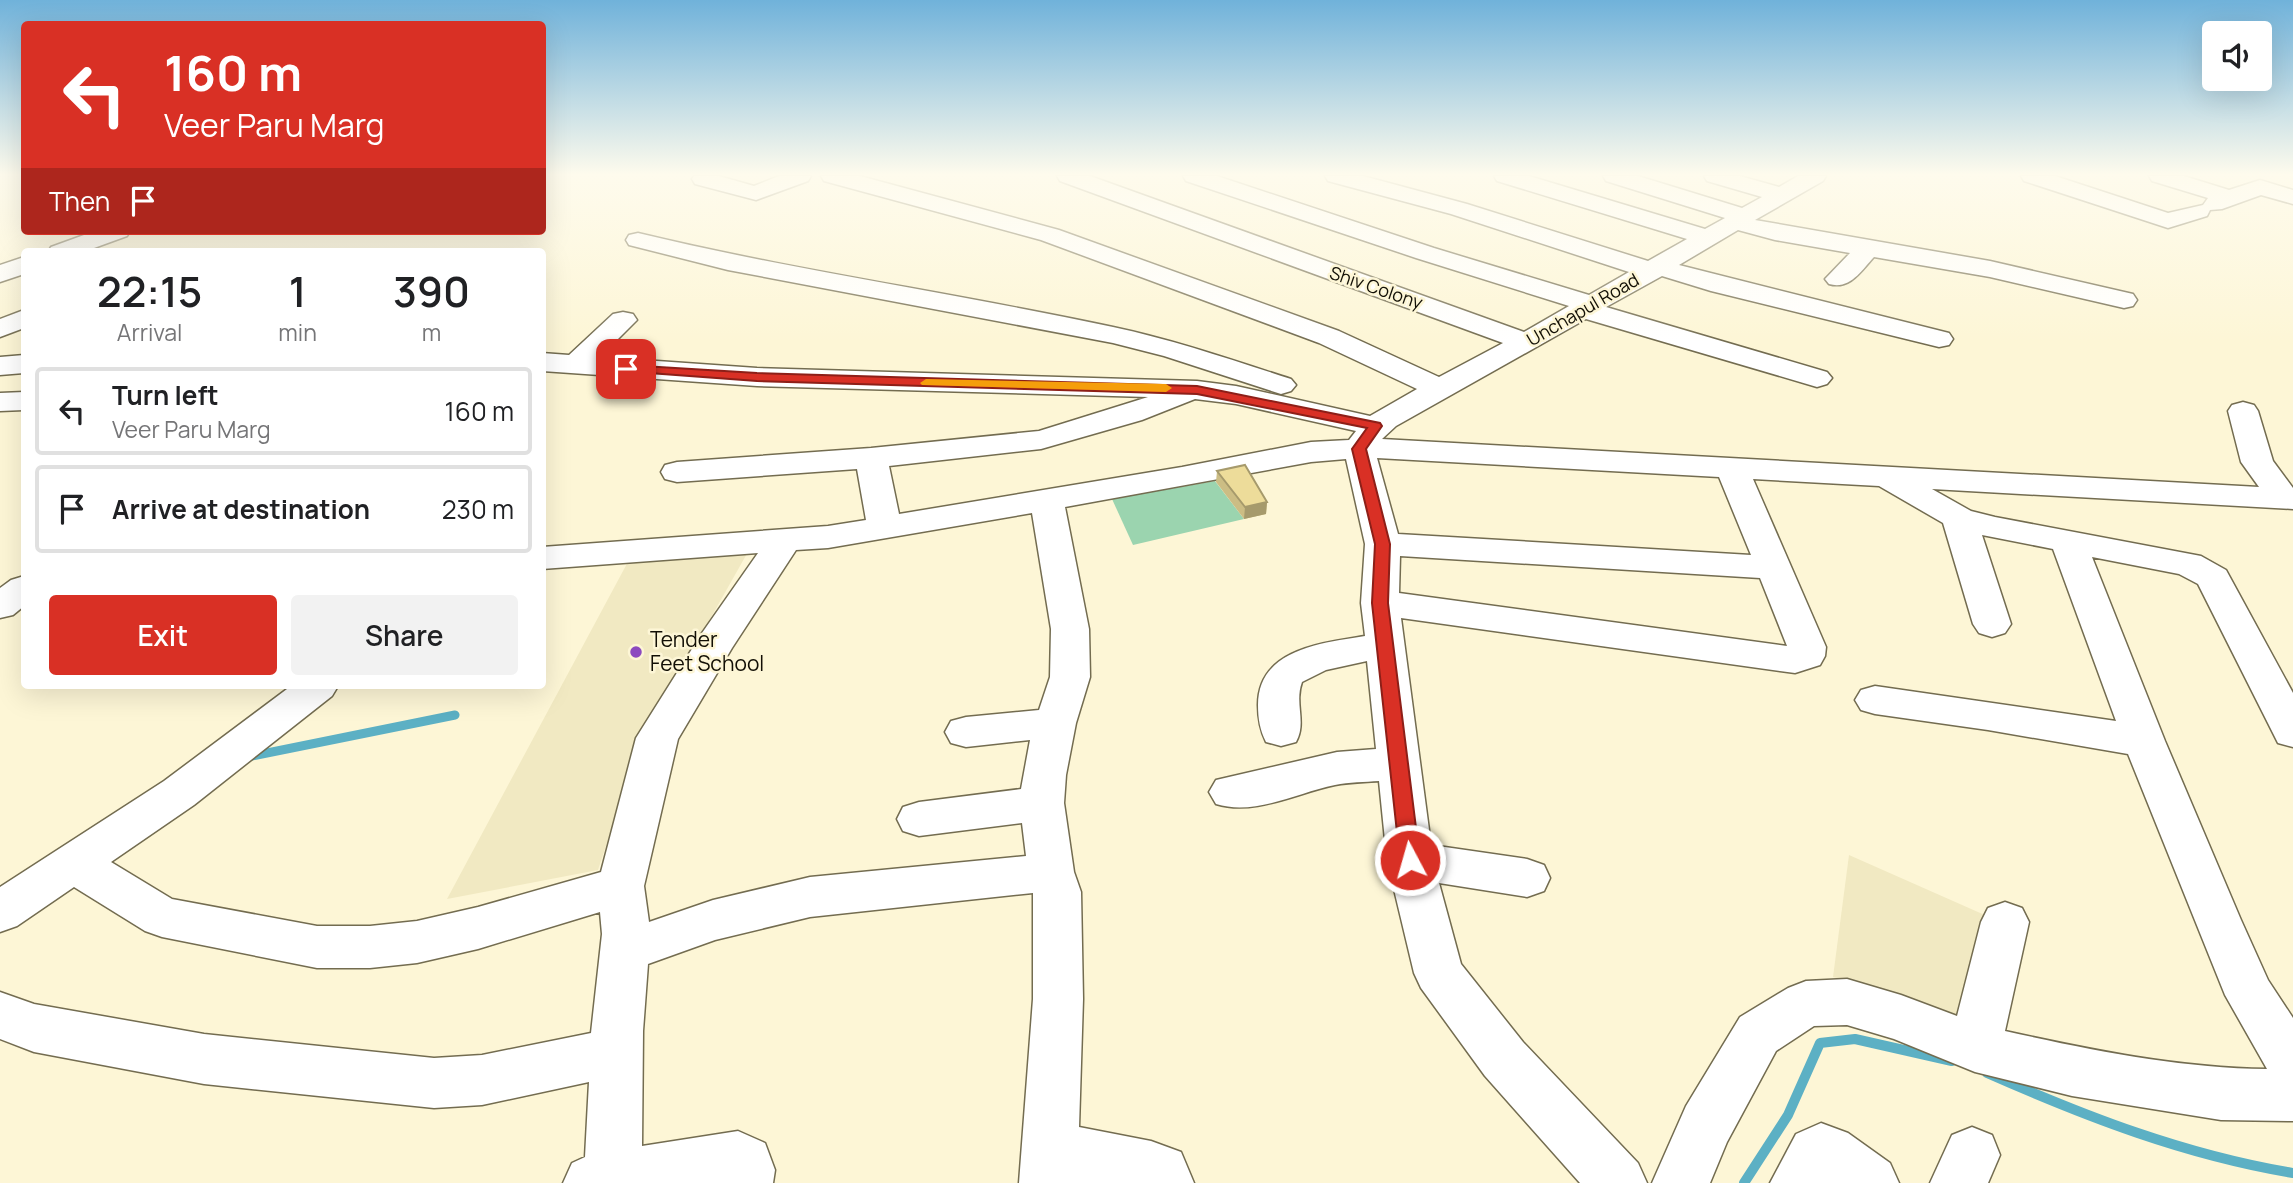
<!DOCTYPE html>
<style>
body{margin:0;font-family:Manrope,sans-serif;background:#f2f2f2;color:#202124;height:100vh;display:flex;flex-direction:column;font-size:26px;white-space:nowrap}
*{box-sizing:border-box;margin:0}
p{font-size:23px;color:#757577}
.icon{flex:none;width:38px;height:38px;fill:none;stroke:currentColor;stroke-width:2;stroke-linecap:round;stroke-linejoin:round}
.map{position:relative;flex:1;overflow:hidden}
.drawer{position:absolute;left:21px;top:248px;width:525px;height:441px;display:flex;flex-direction:column;background:#fff;border-radius:7px;box-shadow:0 7px 28px #0002}
.drawer>*{flex:none}
.top-card{position:absolute;left:21px;top:21px;width:525px;height:214px;border-radius:7px;box-shadow:0 7px 28px #0002;background:#d93025;color:#fff;overflow:hidden}
.fabs{position:absolute;left:2202px;top:21px;display:grid;gap:14px}
.fabs a{display:grid;place-items:center;width:70px;height:70px;border-radius:7px;background:#fff;box-shadow:0 7px 28px #0002;font-size:35px}
.pin{position:absolute;display:grid;place-items:center;width:60px;height:60px;color:#fff;margin:-30px;border-radius:14px;box-shadow:0 4px 10px #0006}
.me{position:absolute;width:77px;margin:-38px;rotate:354deg;stroke-linejoin:round;filter:drop-shadow(0 0 5px #0008)}
.turn{display:flex;align-items:center;gap:24px;height:147px;padding:0 28px;font-size:32px}
.turn .icon{width:91px;height:91px;stroke-width:2.5}
.turn b{display:block;font-size:49px;line-height:60px}
.then{display:flex;align-items:center;height:66px;padding:0 28px;background:#0003;gap:14px;font-size:26px}
.eta{display:flex;justify-content:space-evenly;align-items:center;height:119px;text-align:center}
.eta b{font-size:42px;font-weight:600;line-height:49px}
.button{display:flex;gap:14px;margin-top:auto;padding:14px 28px}
.button a{flex:1;height:80px;border-radius:7px;background:#d93025;color:#fff;font-size:28px;font-weight:600;line-height:80px;text-align:center}
.button a+a{background:#f2f2f2;color:#202124}
ul{padding:0;list-style:none}
li{display:flex;align-items:center;gap:21px;height:88px;margin:0 14px 10px;padding:0 14px;border:4px solid #e0e0e0;border-radius:7px}
li div{flex:1}
li b{display:block;font-size:26px}
li em{font-style:normal}
.map>svg:first-child{display:block}
.built{fill:#f1e9c2}
.green{fill:#9bd4af}
.lines{fill:none;stroke-linecap:round;stroke-linejoin:round}
.stream-far1{stroke:#5cb0c4;stroke-width:9}
.stream{stroke:#5cb0c4;stroke-width:10}
.minor-casing{stroke:#736c50;stroke-width:3}
.minor{fill:#fff;fill-rule:evenodd}
.wall{fill:#ccbd84}
.shaded-wall{fill:#a69a6c}
.building{fill:#eddc9a;stroke:#a69a6c;stroke-width:2}
.route{fill:#d93025;stroke:#8d1f18;stroke-width:2}
.slow{fill:#f59e0b}
.poi-dot{fill:#8c4abf;stroke:#fdf6d6;stroke-width:2.5}
.labels{text-anchor:middle;stroke-width:5;stroke-linejoin:round;paint-order:stroke}
.far-street-label{font-size:18px;fill:#120f05;stroke:#fdf6d6}
.poi-label{font-size:21px;fill:#120f05;stroke:#fdf6d6;text-anchor:start}
</style>
<div class="map">
<svg width="2293" height="1183" viewBox="0 0 2293 1183">
<rect width="100%" height="100%" fill="#fdf6d6"/>
<g class="built">
<path d="M749,550L639,745L598,870L447,899L630,558Z"/>
<path d="M1849,855L1987,916L1966,1018L1833,977Z"/>
</g>
<path class="green" d="M1215,481L1244,519L1133,545L1112,499Z"/>
<g class="lines">
<path class="stream-far1" d="M247,757L455,715"/>
<g class="stream">
<path d="M1987,1073C2087,1117 2185,1155 2293,1173"/>
<path d="M1744,1183L1788,1115L1820,1043L1855,1039L1952,1061"/>
</g>
<g class="minor-casing">
<g id="minor">
<path d="M694,176H719L754,186L779,176H811L808,181L756,200L695,184L692,179Z"/>
<path d="M821,176H860L1059,230L1339,331L1439,377L1503,343L1060,181L1057,176H1090L1524,332L1569,306L1416,258L1186,181L1183,176H1217L1434,248L1589,295L1629,272L1451,214L1328,181L1325,176H1363L1467,204L1648,261L1687,239L1497,181L1494,176H1529L1705,229L1725,218L1606,181L1603,176H1638L1742,208L1762,197L1707,181L1704,176H1740L1779,187L1798,176H1826L1823,181L1755,220L1990,261L2133,294L2137,300L2133,306L2124,308L1990,277L1874,257C1861,271 1850,290 1829,284L1825,279L1850,253L1775,240L1738,230L1679,265L1949,333L1953,339L1949,345L1939,347L1711,291L1662,276L1606,307L1827,372L1832,378L1827,384L1817,387L1586,319L1396,426L1382,439L2259,487L2241,462L2228,411L2232,405L2243,402L2254,405L2258,411L2273,461L2293,488V509L1932,489L1971,511L1995,517L2201,556L2226,570L2293,693V747L2278,743L2198,584L2179,574L2092,557L2165,741L2241,920L2268,980L2293,1018V1121L2221,1120L2072,1096L1975,1072L1894,1039L1847,1025L1814,1026L1776,1051L1727,1142L1710,1183H1652L1686,1106L1740,1017L1788,988L1806,981L1847,979L1901,995L1957,1016L1981,922L1988,908L2005,902L2022,908L2029,922L2005,1031C2091,1050 2179,1068 2267,1069L2225,995L2128,754L1988,730L1875,714L1861,710L1855,700L1861,690L1875,686L2116,721L2053,549L1982,535L2011,624L2005,633L1992,637L1979,633L1973,624L1943,523L1879,486L1753,479L1826,647L1825,656L1820,665L1795,673L1401,618L1431,845L1527,859L1544,865L1550,878L1544,891L1527,897L1439,883L1461,964L1523,1042L1638,1163L1647,1183H1580L1485,1076L1421,988L1414,973L1387,860L1379,781C1365,782 1349,782 1335,785C1296,793 1255,816 1216,804L1209,792L1216,780L1337,752L1376,749L1367,661L1326,670L1302,682C1294,704 1307,722 1296,742L1281,746L1266,742C1260,730 1258,719 1258,705C1258,649 1322,643 1365,636L1361,603L1365,544L1346,459L1311,462L1065,507L1089,629L1090,677L1076,723L1066,775L1064,803L1074,872L1081,892L1083,999L1079,1127L1151,1141L1181,1152L1194,1183H1019L1033,999V893L810,917L715,940L648,964L643,1031L642,1146L738,1131L765,1143L775,1170L773,1183H563L572,1163L585,1157L589,1082L482,1105L434,1108L204,1084L34,1052L0,1039V992L34,1004L204,1034L434,1058L482,1055L591,1033L602,934L600,912L478,949L417,963L370,968H317L162,937L145,931L74,887L17,926L0,932V887L164,781L291,686H338L332,696L194,805L111,862L172,899L317,926H370L417,921L478,907L601,872L636,738L702,633L758,553L542,569V547L828,526L866,520L857,469L677,482L665,479L661,472L665,465L677,462L871,448L1039,431L1148,397L757,386L542,371V353L569,355L613,314L623,312L633,314L637,320L600,357L757,368L1197,381L1236,386L1370,416L1417,389L1319,343L1041,240L824,181ZM1195,399L1236,404L1356,431L1349,440L1311,442L1182,467L899,514L889,466L1041,449L1142,420ZM1377,458L1719,477L1751,555L1398,534ZM1032,513L1051,629L1050,677L1039,710L966,717L951,721L945,732L951,743L966,747L1030,740L1021,789L919,802L903,807L897,819L903,831L919,836L1022,823L1026,856L810,877L713,900L649,922L644,886L678,739L732,648L796,550L828,548ZM1400,556L1760,578L1787,646L1399,593Z"/>
<path d="M2021,176H2055L2168,213L2203,205L2208,198L2152,181L2149,176H2184L2229,190L2260,180L2293,190V204L2261,195L2222,209L2210,210L2207,216L2168,228L2024,181Z"/>
<path d="M95,231H130L127,236L83,252H48L51,247Z"/>
<path d="M638,233C795,271 955,293 1113,327C1174,340 1232,360 1291,379L1296,385L1291,391L1281,394L1164,356L1113,343L728,270L629,245L626,240L629,235Z"/>
<path d="M24,257V274L0,282V265Z"/>
<path d="M24,310V328L0,337V319Z"/>
<path d="M24,355V373L0,375V357Z"/>
<path d="M24,392V410L0,411V393Z"/>
<path d="M24,576V606L13,615L0,618V588L11,580Z"/>
<path d="M1821,1123L1848,1133L1890,1163L1899,1183H1770L1796,1134Z"/>
<path d="M1972,1127L1992,1135L2000,1155L1988,1183H1930L1952,1135Z"/>
</g>
</g>
<use href="#minor" class="minor"/>
</g>
<path class="wall" d="M1217,471L1267,502L1266,514L1244,519L1216,482Z"/>
<path class="shaded-wall" d="M1267,502L1266,514L1244,519L1245,507Z"/>
<path class="building" d="M1245,465L1267,502L1245,507L1217,471Z"/>
<linearGradient id="sky" x2="0" y2="1"><stop stop-color="#70b2da"/><stop offset="0.51" stop-color="#fefbed"/><stop offset="1" stop-color="#fefbed" stop-opacity="0"/></linearGradient>
<rect width="2293" height="342" fill="url(#sky)"/>
<path class="route" d="M626,365L757,373L1197,386L1380,423L1382,426L1366,449L1390,544L1388,603L1420,860L1417,866L1410,868L1403,866L1400,860L1372,603L1375,544L1352,449L1367,428L1197,394L757,381L622,371L620,369Z"/>
<path class="slow" d="M926,379L1166,384L1172,388L1166,392L922,385L920,383Z"/>
<circle class="poi-dot" cx="636" cy="652" r="7"/>
<g class="labels">
<g class="far-street-label">
<text transform="translate(1376 288) rotate(19)" y="6">Shiv Colony</text>
<text transform="translate(1583 310) rotate(-30)" y="6">Unchapul Road</text>
</g>
<g class="poi-label">
<text x="650" y="647">Tender<tspan x="650" dy="24">Feet School</tspan></text>
</g>
</g>
</svg>
<div class="fabs">
<a><svg class="icon" aria-label="sound" viewBox="0 0 24 24"><path d="M4 9h4l5-4v14l-5-4H4zM17 9q2 3 0 6"/></svg></a>
</div>
<div class="pin" style="left:626px;top:369px;background:#d93025"><svg class="icon" aria-label="arrive" viewBox="0 0 24 24"><path d="M6 21V4h12l-3 4 3 4H6"/></svg></div>
<svg class="me" style="left:1410px;top:860px" viewBox="-20 -20 40 40"><circle r="17" fill="#d93025" stroke="#fff" stroke-width="3"/><path d="M0-11L8 9 0 5-8 9z" fill="#fff"/></svg>
<div class="top-card">
<div class="turn"><svg class="icon" aria-label="left" viewBox="0 0 24 24"><path d="M17 20v-9H6M10 6l-5 5 5 5"/></svg><div><b>160 m</b>Veer Paru Marg</div></div>
<div class="then">Then<svg class="icon" aria-label="arrive" viewBox="0 0 24 24"><path d="M6 21V4h12l-3 4 3 4H6"/></svg></div>
</div>
<section class="drawer">
<div class="eta">
<div><b>22:15</b><p>Arrival</p></div>
<div><b>1</b><p>min</p></div>
<div><b>390</b><p>m</p></div>
</div>
<ul>
<li><svg class="icon" aria-label="left" viewBox="0 0 24 24"><path d="M17 20v-9H6M10 6l-5 5 5 5"/></svg><div><b>Turn left</b><p>Veer Paru Marg</p></div><em>160 m</em></li>
<li><svg class="icon" aria-label="arrive" viewBox="0 0 24 24"><path d="M6 21V4h12l-3 4 3 4H6"/></svg><div><b>Arrive at destination</b></div><em>230 m</em></li>
</ul>
<div class="button"><a>Exit</a><a>Share</a></div>
</section>
</div>
